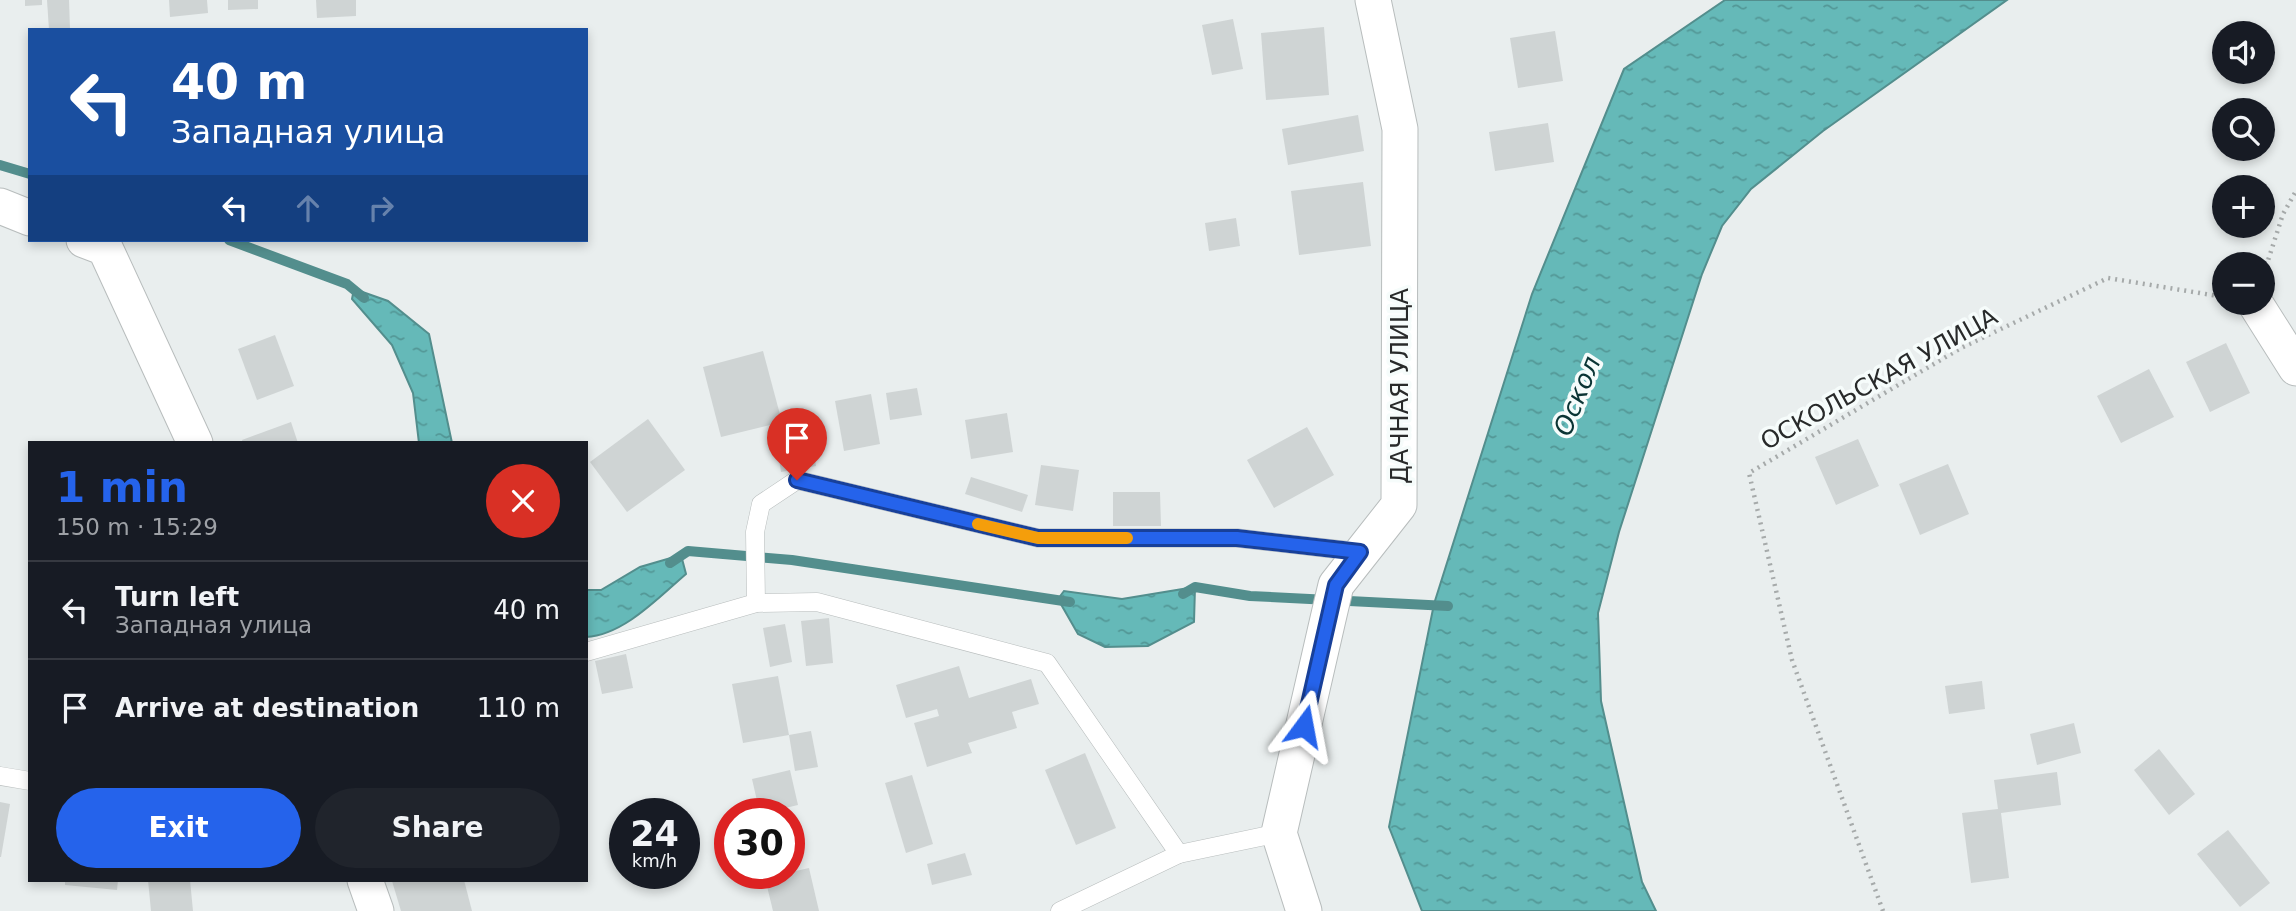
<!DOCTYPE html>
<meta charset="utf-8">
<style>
body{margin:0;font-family:"DejaVu Sans",sans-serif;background:#20242c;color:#f1f3f6;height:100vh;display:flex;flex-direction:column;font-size:26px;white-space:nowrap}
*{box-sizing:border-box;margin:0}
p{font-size:23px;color:#9ea1a6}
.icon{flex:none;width:38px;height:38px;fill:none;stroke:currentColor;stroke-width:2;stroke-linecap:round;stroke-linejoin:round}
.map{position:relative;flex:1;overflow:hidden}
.sheet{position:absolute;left:28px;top:441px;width:560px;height:441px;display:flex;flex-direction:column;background:#171b24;border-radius:0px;box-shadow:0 4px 10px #0003}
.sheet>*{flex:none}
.banner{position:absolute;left:28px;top:28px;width:560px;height:214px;border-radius:0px;box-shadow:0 4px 10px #0003;background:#1a4fa0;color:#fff;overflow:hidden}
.buttons{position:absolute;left:2212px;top:21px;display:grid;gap:14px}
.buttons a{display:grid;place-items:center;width:63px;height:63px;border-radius:50%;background:#171b24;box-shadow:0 4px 10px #0003;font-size:35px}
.speed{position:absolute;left:609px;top:798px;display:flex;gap:14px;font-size:35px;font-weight:700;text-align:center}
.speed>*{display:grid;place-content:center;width:91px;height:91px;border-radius:50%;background:#171b24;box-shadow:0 4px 10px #0003;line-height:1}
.speed small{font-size:18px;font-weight:400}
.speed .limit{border:10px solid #d22;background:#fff;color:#111}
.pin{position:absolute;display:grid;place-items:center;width:60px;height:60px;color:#fff;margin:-72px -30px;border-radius:50% 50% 50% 0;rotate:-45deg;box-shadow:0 0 7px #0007}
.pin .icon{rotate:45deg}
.me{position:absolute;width:77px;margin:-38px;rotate:13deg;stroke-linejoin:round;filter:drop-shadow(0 0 5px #0008)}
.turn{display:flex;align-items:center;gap:24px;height:147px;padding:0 28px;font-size:32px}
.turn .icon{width:91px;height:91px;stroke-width:2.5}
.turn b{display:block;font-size:49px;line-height:60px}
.lanes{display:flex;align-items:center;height:66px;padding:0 28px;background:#0003;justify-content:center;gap:35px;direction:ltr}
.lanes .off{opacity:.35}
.round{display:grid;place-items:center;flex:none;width:74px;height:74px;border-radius:37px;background:#20242c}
.head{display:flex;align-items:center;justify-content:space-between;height:119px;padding:0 28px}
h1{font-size:42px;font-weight:700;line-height:52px;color:#2563eb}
.action{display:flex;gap:14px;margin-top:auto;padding:14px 28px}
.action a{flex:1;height:80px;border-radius:42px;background:#2563eb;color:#fff;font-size:28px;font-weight:700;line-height:80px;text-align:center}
.action a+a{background:#20242c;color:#f1f3f6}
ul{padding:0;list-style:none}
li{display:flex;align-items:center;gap:21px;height:98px;padding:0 28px;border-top:2px solid #363941}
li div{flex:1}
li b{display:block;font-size:26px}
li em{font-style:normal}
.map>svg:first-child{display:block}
.water{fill:url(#water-ripples);stroke:#538e8d;stroke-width:2}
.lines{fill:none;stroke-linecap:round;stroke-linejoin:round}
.stream{stroke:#538e8d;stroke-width:10}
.building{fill:#cfd4d4}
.service-casing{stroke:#b8bdbd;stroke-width:19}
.minor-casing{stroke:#b8bdbd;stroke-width:37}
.path{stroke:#a6aaaa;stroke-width:4.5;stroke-dasharray:2 5;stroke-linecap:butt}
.service{stroke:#fff;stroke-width:18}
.minor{stroke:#fff;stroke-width:35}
.route-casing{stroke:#184099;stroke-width:18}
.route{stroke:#2563eb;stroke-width:12}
.slow{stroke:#f59e0b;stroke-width:12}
.labels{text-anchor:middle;stroke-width:7;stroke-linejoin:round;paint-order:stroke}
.street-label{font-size:24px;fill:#282a2a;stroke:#f6fcfb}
.water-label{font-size:26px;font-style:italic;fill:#0a3434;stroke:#f6fcfb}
</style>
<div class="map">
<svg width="2296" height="911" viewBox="0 0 2296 911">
<defs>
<pattern id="water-ripples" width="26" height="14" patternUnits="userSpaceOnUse" patternTransform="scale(1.75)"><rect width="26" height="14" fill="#65b9b8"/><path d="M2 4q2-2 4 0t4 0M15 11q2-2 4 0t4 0" fill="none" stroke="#539796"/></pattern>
</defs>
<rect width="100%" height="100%" fill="#e9eeee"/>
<g class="water">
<path d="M1725,0H2007L1823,131L1751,189L1722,226L1702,274L1619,532L1598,613L1601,701L1642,882L1656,911H1422L1389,827L1434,604L1532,294L1624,69Z"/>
<path d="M354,289L388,301L429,334L452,443H419L413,393L392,345L352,299Z"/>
<path d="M681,555L686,574C659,597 624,635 586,637V590H601L640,567Z"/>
<path d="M1195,587L1194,622L1148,646L1105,647L1078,634L1058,599L1064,591L1122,599Z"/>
</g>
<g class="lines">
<g class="stream">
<path d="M0,165L30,174"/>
<path d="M229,240L347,284L364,298"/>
<path d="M670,563L688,551L792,560L1070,602"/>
<path d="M1183,594L1195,587L1250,596L1448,606"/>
</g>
</g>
<g class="building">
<path d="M25,0H42V5L25,6Z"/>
<path d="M47,0H69L70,29L49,30Z"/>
<path d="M169,0H207L208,13L170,17Z"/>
<path d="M228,0H258V9L228,10Z"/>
<path d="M316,0H356V16L317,18Z"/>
<path d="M1233,19L1243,69L1212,75L1202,25Z"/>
<path d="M1324,27L1329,95L1266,100L1261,33Z"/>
<path d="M1555,31L1563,81L1518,88L1510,38Z"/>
<path d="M1358,115L1364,151L1288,165L1282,129Z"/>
<path d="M1548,123L1554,162L1495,171L1489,132Z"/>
<path d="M1363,182L1371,246L1299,255L1291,191Z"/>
<path d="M1236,218L1240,246L1209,251L1205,223Z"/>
<path d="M275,335L294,386L257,400L238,349Z"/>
<path d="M2226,343L2250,393L2210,412L2186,362Z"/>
<path d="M763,351L782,422L721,437L703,367Z"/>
<path d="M2149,369L2174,417L2121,443L2097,396Z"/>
<path d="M917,388L922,415L890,420L886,393Z"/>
<path d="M871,394L880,444L844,451L835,401Z"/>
<path d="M1007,413L1013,452L971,459L965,420Z"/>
<path d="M648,419L685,470L627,512L590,462Z"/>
<path d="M291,422L298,443H243L242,440Z"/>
<path d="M810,427L816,466L781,472L775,433Z"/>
<path d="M1307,427L1334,475L1274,508L1247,460Z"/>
<path d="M1858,439L1879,486L1836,505L1815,457Z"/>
<path d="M1948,464L1969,514L1920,535L1899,484Z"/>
<path d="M1041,465L1079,470L1073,511L1035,505Z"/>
<path d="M971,477L1028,495L1022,512L965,494Z"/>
<path d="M1113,492H1160L1161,526H1113Z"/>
<path d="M829,618L833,663L806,666L801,621Z"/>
<path d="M785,624L792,662L770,667L763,628Z"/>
<path d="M626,654L633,688L602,694L595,661Z"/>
<path d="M959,666L969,698L1031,679L1039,704L1012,712L1017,728L968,743L972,753L927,767L914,723L939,716L937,709L906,718L896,685Z"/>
<path d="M778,676L789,735L743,743L732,684Z"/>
<path d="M1982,681L1985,709L1949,714L1945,686Z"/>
<path d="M2074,723L2081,753L2037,765L2030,734Z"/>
<path d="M811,731L818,767L795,771L789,735Z"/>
<path d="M2159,749L2195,794L2169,815L2134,770Z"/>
<path d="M1085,753L1116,828L1076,845L1045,770Z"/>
<path d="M790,770L798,805L760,814L752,779Z"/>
<path d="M2057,772L2061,805L2001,813L2009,878L1971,883L1962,813L1998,809L1994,780Z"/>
<path d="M912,775L933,844L906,853L885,783Z"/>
<path d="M0,802L10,804L1,857H0Z"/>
<path d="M2228,830L2270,883L2240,907L2197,854Z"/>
<path d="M965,853L972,875L932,885L927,864Z"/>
<path d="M809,868L819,911H773L765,878Z"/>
<path d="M65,880H118L117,890L65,885Z"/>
<path d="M148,880H190L193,911H151Z"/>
<path d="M396,880H464L472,911H401L392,881Z"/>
</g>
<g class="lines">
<g class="service-casing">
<g id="service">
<path d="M756,603L755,532L761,504L797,480L1038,538H1237L1360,552"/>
<path d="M586,652L756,603L817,602L1047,663L1179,854L1279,833"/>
<path d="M0,776L30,781"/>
<path d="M1060,911L1179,854"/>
</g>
</g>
<g class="minor-casing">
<g id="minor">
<path d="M0,206L30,218"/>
<path d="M84,240L105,248L195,443"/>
<path d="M2255,303L2296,368"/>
<path d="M365,880L376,911"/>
<path d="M1304,911L1279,833L1328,619L1336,585L1399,505L1400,129L1373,0"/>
</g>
</g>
<g class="path">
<path d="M2264,273L2283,214L2296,191"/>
<path d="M1883,911L1792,660L1749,473L1961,348L2108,278L2224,297"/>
</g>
<use href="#service" class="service"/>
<use href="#minor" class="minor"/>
</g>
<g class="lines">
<g class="route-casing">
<path id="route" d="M797,480L1038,538H1237L1360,552L1336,585L1304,726"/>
</g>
<use href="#route" class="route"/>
<path class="slow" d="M978,524L1038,538H1127"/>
</g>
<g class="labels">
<g class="street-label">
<text transform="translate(1879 379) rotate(-29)" y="8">ОСКОЛЬСКАЯ УЛИЦА</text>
<text transform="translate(1400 386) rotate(-90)" y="8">ДАЧНАЯ УЛИЦА</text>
</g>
<g class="water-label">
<text transform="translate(1577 396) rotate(-68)" y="9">Оскол</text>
</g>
</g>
</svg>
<div class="buttons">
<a><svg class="icon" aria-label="sound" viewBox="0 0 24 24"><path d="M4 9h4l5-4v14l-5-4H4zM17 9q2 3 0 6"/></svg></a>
<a><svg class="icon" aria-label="search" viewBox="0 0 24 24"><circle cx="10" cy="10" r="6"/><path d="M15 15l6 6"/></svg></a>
<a>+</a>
<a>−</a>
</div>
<div class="speed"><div>24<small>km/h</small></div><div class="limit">30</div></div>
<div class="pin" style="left:797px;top:480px;background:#d93025"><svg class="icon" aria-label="arrive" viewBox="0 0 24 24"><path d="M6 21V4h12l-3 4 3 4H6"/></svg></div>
<svg class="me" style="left:1304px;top:726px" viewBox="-20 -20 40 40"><path d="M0-17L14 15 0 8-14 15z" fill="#2563eb" stroke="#fff" stroke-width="4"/></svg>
<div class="banner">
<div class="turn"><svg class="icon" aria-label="left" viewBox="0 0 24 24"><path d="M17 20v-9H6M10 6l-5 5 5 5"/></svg><div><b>40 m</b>Западная улица</div></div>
<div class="lanes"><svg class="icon" aria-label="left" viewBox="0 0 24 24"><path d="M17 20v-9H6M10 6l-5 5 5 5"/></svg><svg class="icon off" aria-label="ahead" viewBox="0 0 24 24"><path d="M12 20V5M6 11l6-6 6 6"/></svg><svg class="icon off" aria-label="right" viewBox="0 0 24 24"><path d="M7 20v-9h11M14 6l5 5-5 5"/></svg></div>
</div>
<section class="sheet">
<div class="head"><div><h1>1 min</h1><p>150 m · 15:29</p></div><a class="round" style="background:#d93025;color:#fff"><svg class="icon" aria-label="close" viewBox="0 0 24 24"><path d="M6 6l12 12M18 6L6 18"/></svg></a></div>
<ul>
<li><svg class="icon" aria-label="left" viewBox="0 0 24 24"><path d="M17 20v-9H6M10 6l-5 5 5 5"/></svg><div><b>Turn left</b><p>Западная улица</p></div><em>40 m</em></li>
<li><svg class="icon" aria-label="arrive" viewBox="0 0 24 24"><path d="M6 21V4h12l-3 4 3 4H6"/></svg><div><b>Arrive at destination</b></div><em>110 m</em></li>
</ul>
<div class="action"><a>Exit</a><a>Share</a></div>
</section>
</div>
